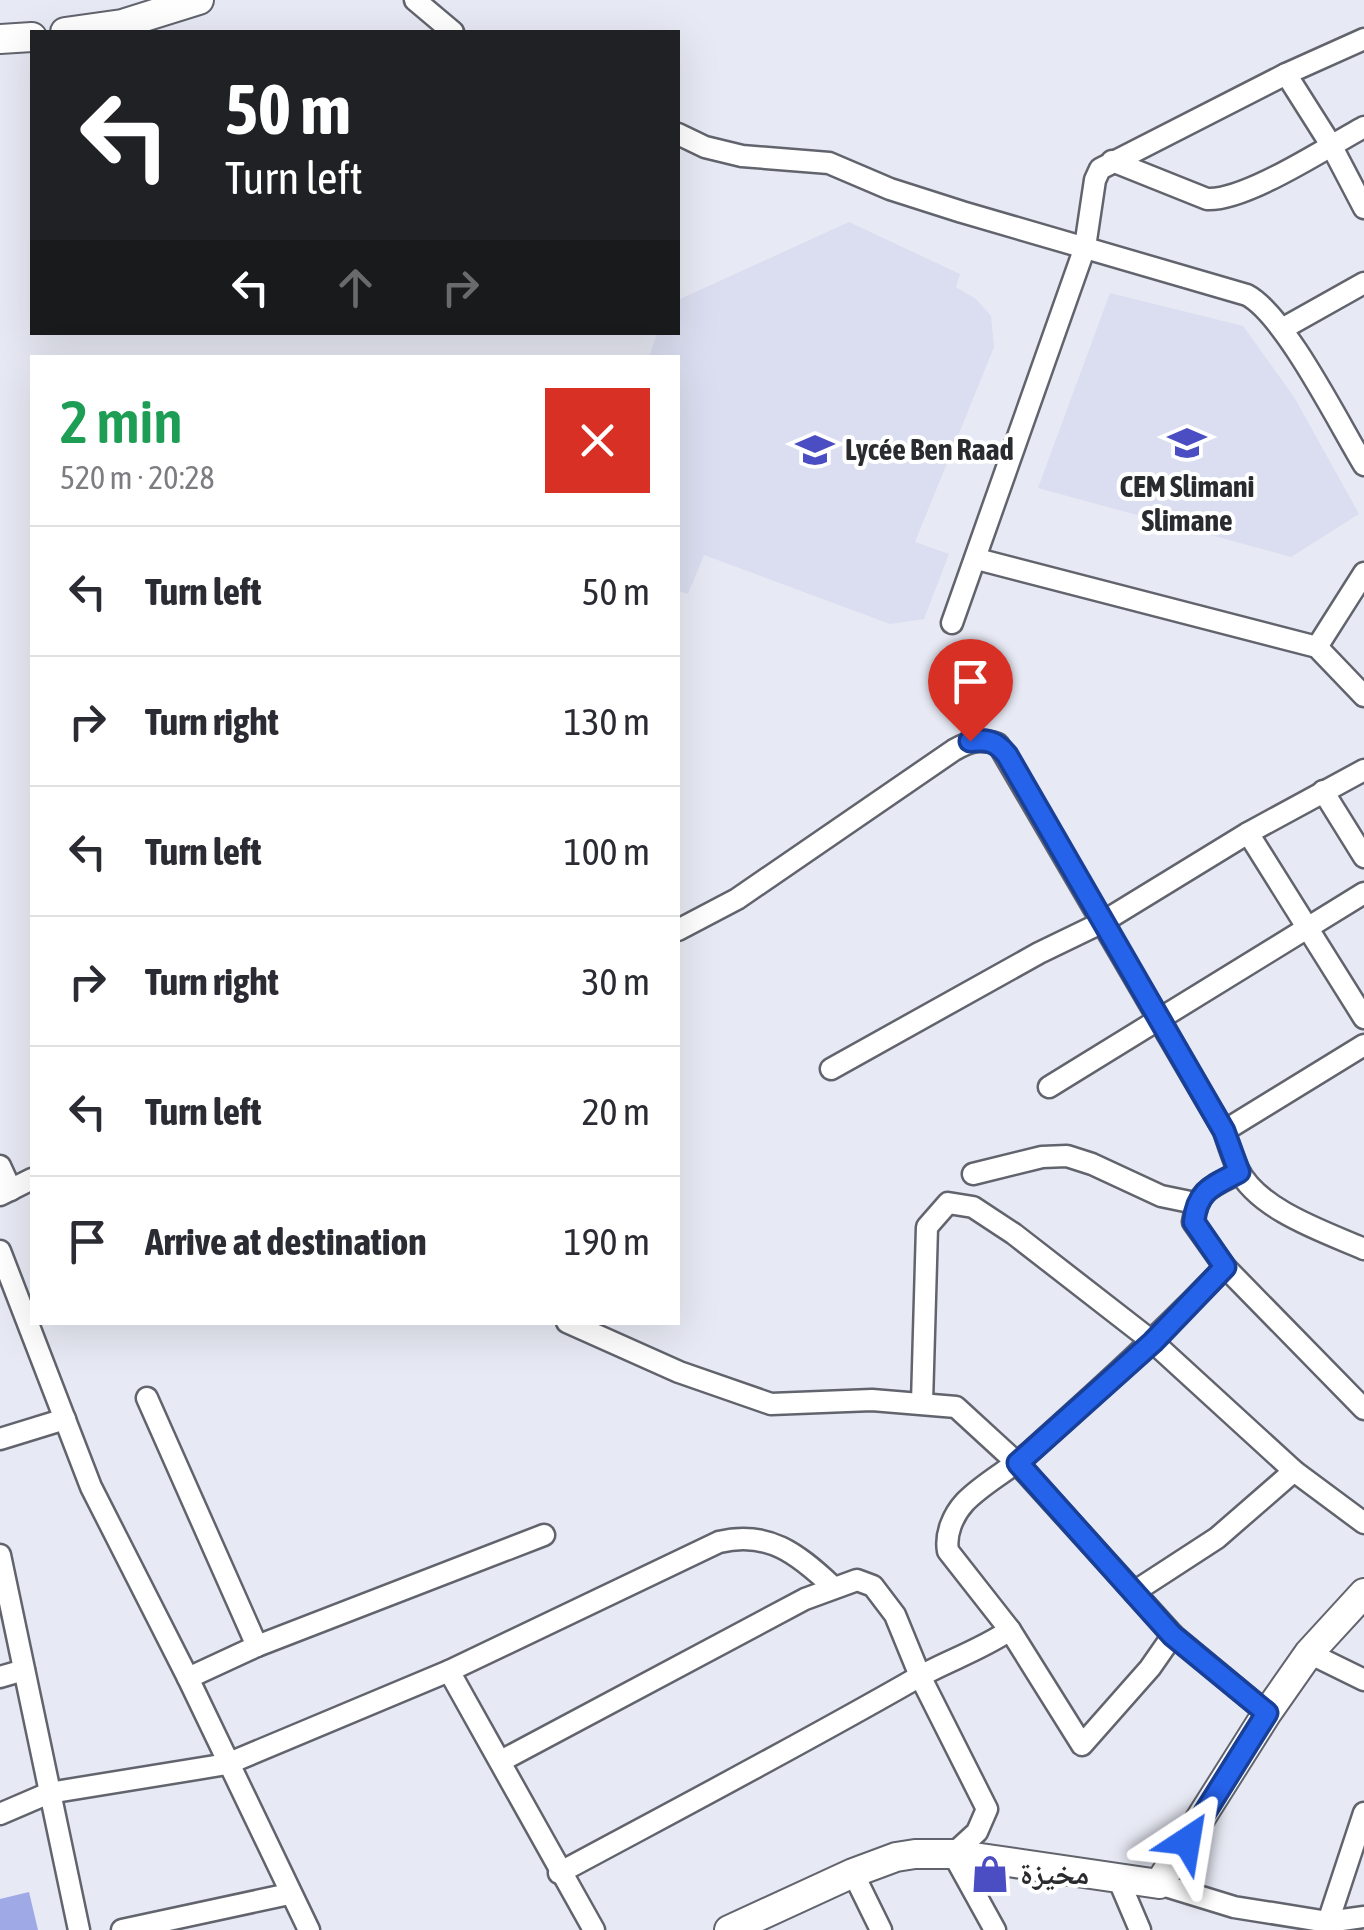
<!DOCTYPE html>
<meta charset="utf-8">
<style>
body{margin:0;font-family:"Asap Condensed","Noto Naskh Arabic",sans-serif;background:#f2f2f3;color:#2b2b33;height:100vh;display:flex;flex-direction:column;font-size:38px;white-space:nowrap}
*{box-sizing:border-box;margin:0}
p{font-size:32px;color:#7c7c81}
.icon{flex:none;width:55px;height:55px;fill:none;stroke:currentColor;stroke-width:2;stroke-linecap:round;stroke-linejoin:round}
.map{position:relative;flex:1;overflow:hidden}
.side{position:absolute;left:30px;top:355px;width:650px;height:970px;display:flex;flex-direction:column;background:#fff;border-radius:0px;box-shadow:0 10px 40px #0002}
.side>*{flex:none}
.hud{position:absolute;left:30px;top:30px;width:650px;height:305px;border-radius:0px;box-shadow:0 10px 40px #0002;background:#202124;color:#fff;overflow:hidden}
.pin{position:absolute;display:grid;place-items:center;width:85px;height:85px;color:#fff;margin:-102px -42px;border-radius:50% 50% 50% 0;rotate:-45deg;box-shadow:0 0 10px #0007}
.pin .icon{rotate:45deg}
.me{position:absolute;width:110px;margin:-55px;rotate:33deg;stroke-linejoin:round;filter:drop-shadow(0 0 8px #0008)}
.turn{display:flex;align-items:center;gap:35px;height:210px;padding:0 30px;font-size:45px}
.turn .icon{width:130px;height:130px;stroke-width:2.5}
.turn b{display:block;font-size:70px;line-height:85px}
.lanes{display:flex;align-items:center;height:95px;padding:0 30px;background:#0003;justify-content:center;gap:50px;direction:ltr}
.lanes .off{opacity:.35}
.round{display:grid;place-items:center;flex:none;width:105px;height:105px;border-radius:0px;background:#f2f2f3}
.overview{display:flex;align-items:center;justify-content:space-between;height:170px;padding:0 30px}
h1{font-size:60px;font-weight:600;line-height:75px;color:#1e9e55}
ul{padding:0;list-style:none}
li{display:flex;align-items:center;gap:30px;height:130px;padding:0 30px;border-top:2px solid #e1e1e2}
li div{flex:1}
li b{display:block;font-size:38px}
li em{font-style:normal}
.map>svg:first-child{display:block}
.built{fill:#dadef0}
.building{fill:#9fa9e6}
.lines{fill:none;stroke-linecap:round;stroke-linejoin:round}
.street-casing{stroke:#62646d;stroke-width:25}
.secondary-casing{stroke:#62646d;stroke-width:32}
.street{stroke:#fff;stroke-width:20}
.secondary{stroke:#fff;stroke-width:28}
.route-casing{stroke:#184099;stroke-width:25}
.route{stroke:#2563eb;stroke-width:18}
.labels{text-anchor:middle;stroke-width:8;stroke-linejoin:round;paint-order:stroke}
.poi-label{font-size:30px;font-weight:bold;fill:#2a2b2f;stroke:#fff;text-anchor:start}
</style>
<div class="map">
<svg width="1364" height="1930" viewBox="0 0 1364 1930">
<rect width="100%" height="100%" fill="#e7e9f4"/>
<g class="built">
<path d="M849,222L960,274L956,287L976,299L991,316L994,347L915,542L949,554L924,619L890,624L704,555L688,594L678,591V358L649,357L657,333L678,332V300Z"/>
<path d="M1110,293L1243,326L1294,397L1359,514L1291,557L1038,488Z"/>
</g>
<path class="building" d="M29,1892L38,1930H0V1899Z"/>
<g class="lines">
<g class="street-casing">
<g id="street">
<path d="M415,0L453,32"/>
<path d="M1286,74L1331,145L1364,208"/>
<path d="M678,134L705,147L742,156L829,163L890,189L962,212L1247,295C1285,315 1339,424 1364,465"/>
<path d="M1112,161L1207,199C1246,201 1327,147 1364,127"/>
<path d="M1282,329L1364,283"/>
<path d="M977,559L1317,647L1364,696"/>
<path d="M952,623L1085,247L1095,180L1100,169L1286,74L1364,39"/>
<path d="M1317,647L1364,573"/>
<path d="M1323,791L1364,857"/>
<path d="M1248,833L1364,1018"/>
<path d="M678,930L737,899L954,750C970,741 980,738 998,744L1224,1131C1228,1143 1232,1157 1238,1169C1258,1210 1325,1232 1364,1249"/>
<path d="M831,1069L1039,953L1101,923L1248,833L1364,770"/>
<path d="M1049,1087L1364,893"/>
<path d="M1224,1131L1364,1045"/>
<path d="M0,1166L11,1190"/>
<path d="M1239,1173C1213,1186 1197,1190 1193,1222L1225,1267L1364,1409"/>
<path d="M973,1174L1042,1157L1067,1156L1092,1164L1161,1196L1195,1203"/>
<path d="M0,1195L32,1179"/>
<path d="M0,1251L91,1487L188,1678L309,1930"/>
<path d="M567,1322L679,1372L771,1404L872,1400L956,1407L1017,1463L1173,1635L1267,1713"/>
<path d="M147,1398L257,1646"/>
<path d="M922,1403L927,1227L948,1203L973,1207L1014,1234L1153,1342L1294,1471L1364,1523"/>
<path d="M0,1439L65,1419"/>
<path d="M0,1555L79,1930"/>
<path d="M1134,1592L1217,1538L1294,1471"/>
<path d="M1173,1635L1150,1668L1082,1745L1010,1630L948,1551C945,1534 953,1515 965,1502C983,1483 1011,1469 1031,1451C1098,1391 1163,1332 1225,1267"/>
<path d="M1309,1653L1364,1680"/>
<path d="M449,1671L594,1930"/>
<path d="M0,1677L24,1670"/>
<path d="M188,1678L257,1646L544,1535"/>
<path d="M501,1761L805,1599L857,1580L873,1586L895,1615L920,1676L987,1809L977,1832L953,1854L995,1930"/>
<path d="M0,1814L49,1793L227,1764L449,1671L719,1542C768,1530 798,1554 832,1586"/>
<path d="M559,1873C678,1809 798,1746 915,1679C946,1661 979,1651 1010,1630"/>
<path d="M853,1873L881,1930"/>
<path d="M1117,1876L1140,1930"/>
<path d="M1159,1884L1234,1907L1328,1922L1364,1917"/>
<path d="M1328,1922L1364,1813"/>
<path d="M122,1930L289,1894"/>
</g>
</g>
<g class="secondary-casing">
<g id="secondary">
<path d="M65,32L122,24L199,0"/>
<path d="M0,39L32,37"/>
<path d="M729,1930L853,1873L896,1857L915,1854H953L1159,1884L1267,1713L1309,1653L1364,1593"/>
</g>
</g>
<use href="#street" class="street"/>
<use href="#secondary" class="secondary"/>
</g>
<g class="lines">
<g class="route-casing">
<path id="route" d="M970,741C987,739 996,741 1007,755L1224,1131L1239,1172C1213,1186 1197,1190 1194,1222L1225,1267L1153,1342L1018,1463L1172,1635L1267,1713L1187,1841"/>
</g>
<use href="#route" class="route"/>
</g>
<defs>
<g id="school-bare" transform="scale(3)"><path d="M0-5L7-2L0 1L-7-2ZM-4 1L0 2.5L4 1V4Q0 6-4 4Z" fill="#4b4dc3" stroke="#fff" stroke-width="2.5" paint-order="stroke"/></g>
<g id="shop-bare" transform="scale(3)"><path d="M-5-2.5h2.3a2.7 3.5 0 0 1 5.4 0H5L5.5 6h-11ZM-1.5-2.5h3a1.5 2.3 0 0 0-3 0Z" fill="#4b4dc3" stroke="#fff" stroke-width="2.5" paint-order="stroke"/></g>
</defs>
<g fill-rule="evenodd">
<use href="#school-bare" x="1187" y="443"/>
<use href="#school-bare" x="815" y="450"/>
<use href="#shop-bare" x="990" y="1874"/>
</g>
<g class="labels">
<g class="poi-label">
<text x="845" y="460">Lycée Ben Raad</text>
<text x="1187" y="497" text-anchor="middle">CEM Slimani<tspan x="1187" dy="34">Slimane</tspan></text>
<text x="1020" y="1884">مخيزة</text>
</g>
</g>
</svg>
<div class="pin" style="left:970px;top:741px;background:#d93025"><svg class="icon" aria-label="arrive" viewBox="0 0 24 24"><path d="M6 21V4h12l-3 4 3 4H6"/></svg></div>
<svg class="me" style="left:1187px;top:1841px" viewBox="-20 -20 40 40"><path d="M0-17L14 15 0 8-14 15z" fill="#2563eb" stroke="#fff" stroke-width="4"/></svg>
<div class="hud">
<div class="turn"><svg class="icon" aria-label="left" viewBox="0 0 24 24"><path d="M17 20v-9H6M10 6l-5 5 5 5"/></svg><div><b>50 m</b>Turn left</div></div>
<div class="lanes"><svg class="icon" aria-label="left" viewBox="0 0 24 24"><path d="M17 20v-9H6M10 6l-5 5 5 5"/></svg><svg class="icon off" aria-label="ahead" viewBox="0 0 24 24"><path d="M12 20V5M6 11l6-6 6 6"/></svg><svg class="icon off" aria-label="right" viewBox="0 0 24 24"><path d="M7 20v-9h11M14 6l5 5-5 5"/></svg></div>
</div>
<section class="side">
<div class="overview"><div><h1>2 min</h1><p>520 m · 20:28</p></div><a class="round" style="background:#d93025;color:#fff"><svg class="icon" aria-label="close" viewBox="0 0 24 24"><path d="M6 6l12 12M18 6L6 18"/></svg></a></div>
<ul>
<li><svg class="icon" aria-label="left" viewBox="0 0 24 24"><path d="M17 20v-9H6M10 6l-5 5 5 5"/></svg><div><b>Turn left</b></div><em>50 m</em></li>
<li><svg class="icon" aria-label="right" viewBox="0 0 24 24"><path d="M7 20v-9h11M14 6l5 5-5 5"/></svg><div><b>Turn right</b></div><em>130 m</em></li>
<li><svg class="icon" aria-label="left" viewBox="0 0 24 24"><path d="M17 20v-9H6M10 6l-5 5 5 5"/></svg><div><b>Turn left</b></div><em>100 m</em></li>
<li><svg class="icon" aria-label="right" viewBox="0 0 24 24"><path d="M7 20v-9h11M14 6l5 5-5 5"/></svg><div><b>Turn right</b></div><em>30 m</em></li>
<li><svg class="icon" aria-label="left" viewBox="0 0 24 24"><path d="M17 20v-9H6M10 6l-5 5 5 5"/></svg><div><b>Turn left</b></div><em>20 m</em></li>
<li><svg class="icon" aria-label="arrive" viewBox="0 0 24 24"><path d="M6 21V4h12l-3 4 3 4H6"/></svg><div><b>Arrive at destination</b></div><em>190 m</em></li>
</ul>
</section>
</div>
